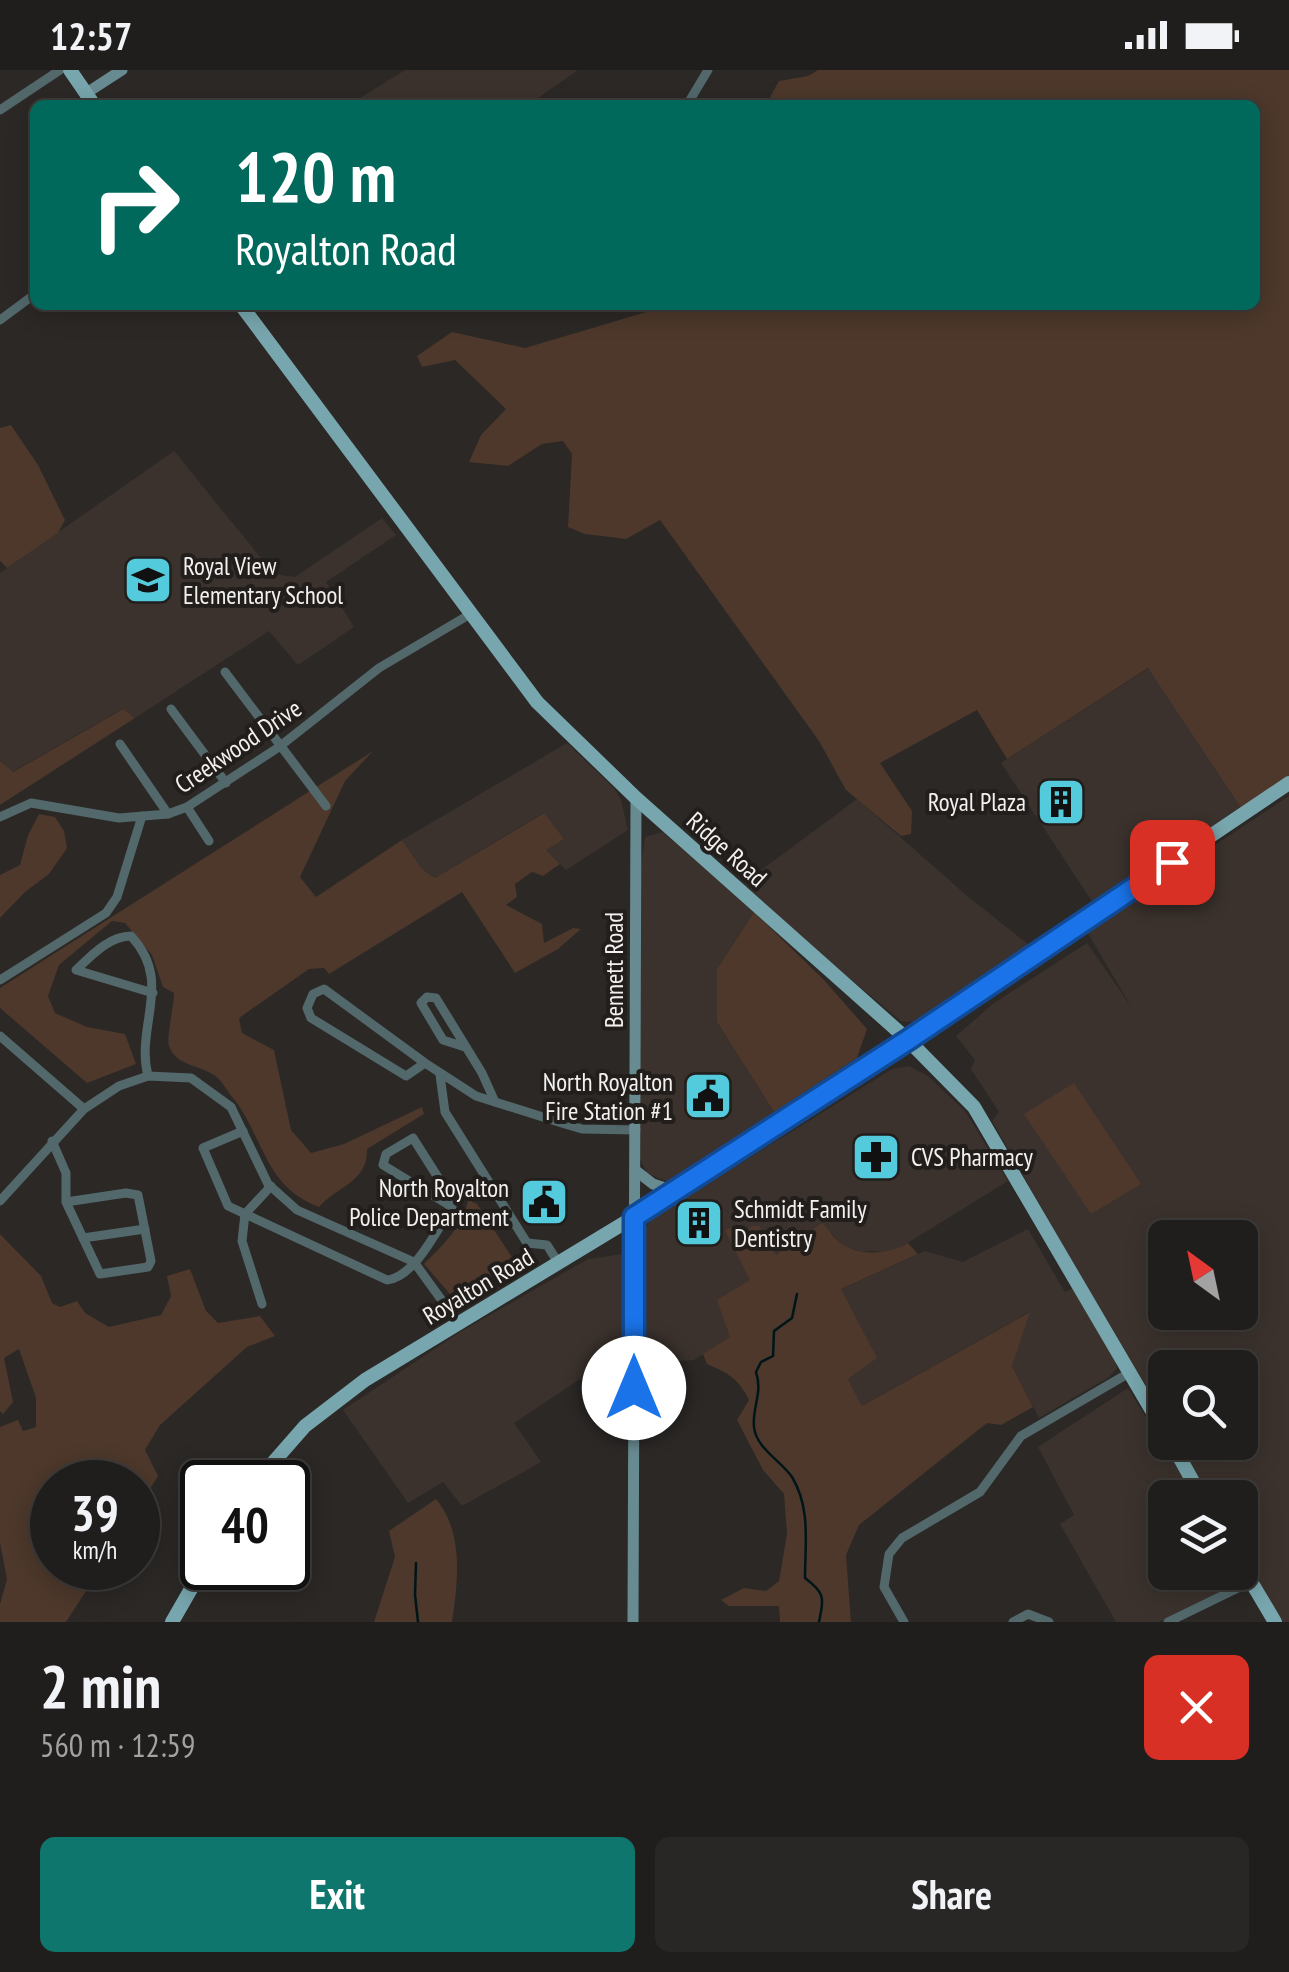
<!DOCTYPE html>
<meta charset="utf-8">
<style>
body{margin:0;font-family:"PT Sans Narrow",sans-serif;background:#282725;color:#f1f3f6;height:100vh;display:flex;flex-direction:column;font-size:38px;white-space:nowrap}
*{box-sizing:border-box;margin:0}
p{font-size:32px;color:#a2a2a3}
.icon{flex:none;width:55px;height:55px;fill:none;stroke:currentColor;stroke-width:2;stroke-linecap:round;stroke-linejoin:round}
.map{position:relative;height:1552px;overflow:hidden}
.panel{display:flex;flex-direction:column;background:#201e1c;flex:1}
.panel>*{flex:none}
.hud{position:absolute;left:30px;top:30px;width:1230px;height:210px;border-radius:15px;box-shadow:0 5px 25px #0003,0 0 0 2px #3d3c3b;background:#00695c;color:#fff;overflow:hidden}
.needle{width:65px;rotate:327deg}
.controls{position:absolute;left:1148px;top:1150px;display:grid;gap:20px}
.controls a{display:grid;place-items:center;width:110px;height:110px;border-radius:15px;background:#201e1c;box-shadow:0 5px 25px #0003,0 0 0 2px #3d3c3b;font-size:50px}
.speed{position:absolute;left:30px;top:1390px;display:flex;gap:20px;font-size:50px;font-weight:700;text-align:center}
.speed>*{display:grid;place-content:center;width:130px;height:130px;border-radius:50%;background:#201e1c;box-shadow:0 5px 25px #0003,0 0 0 2px #3d3c3b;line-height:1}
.speed small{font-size:25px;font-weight:400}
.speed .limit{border:5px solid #111;border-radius:15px;background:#fff;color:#111}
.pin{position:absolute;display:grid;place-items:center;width:85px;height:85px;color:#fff;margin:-42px;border-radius:20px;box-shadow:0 5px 15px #0006}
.me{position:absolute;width:110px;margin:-55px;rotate:0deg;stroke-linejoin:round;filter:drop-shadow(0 0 8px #0008)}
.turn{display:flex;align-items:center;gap:35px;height:210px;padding:0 40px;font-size:45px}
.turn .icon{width:130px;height:130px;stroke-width:2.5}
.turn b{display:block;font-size:70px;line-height:85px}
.round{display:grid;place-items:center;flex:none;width:105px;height:105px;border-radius:15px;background:#282725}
.overview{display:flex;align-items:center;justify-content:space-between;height:170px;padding:0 40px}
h1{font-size:60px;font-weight:600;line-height:75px}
.button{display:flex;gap:20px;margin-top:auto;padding:20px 40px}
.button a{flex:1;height:115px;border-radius:15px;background:#0f766e;color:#fff;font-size:40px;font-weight:600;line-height:115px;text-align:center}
.button a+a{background:#282725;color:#f1f3f6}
.status{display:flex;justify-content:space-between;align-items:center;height:70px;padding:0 50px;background:#201e1c;direction:ltr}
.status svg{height:28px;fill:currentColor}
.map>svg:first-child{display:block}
.built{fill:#3b322d;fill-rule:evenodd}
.green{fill:#4d382b}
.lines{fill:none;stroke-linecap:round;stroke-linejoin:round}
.stream{stroke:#001519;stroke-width:2.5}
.street{stroke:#52686b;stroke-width:9}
.secondary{stroke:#688b91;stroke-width:11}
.primary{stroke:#78a6ae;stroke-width:14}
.route-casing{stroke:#114b97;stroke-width:25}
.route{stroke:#1a73e8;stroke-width:18}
.labels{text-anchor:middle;stroke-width:8;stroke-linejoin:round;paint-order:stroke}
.poi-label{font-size:25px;fill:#f3f1f0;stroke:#211e1c;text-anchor:start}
.street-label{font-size:25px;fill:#f3f1f0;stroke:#211e1c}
</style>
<div class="status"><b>12:57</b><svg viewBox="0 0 49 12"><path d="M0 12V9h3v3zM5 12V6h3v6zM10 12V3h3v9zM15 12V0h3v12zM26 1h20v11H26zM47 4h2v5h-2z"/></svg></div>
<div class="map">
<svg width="1289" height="1552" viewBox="0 0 1289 1552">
<rect width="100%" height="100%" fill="#2b2826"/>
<g class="built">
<path d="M405,0H578L528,35H349Z"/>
<path d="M174,381L274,504L295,507L382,448L396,465L326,512L354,557L298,595L269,561L135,648L122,639L12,702L0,691V503Z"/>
<path d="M1149,598L1243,741L1097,839L1001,693Z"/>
<path d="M567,673L614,718L621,730L628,760L566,800L546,780L543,743L435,808L422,799L402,770Z"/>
<path d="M1289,726V1552H1282L1240,1480V1428L1209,1427L1177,1373L1240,1372V1298H1165V1353L992,1051L999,1042L971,999L975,990L956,966L994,933L1087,873L1132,938L1086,860ZM1165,1168H1240V1242H1165Z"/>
<path d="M857,729L965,824L1034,879L954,931L914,952L901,951L801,868L744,813Z"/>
<path d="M663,762L754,842L717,899V952L774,1042L668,1112L647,1103L639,1087L641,795L645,767Z"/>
<path d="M909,996L928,1006L965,1041L1008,1111L893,1182L859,1181L841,1175L831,1162L774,1240L694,1290L639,1294L638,1170L651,1149L892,999Z"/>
<path d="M1028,1159L1065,1222L1073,1218L1113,1283L1117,1298L1109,1307L1039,1348L1012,1296L1029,1242L862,1336L848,1309L841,1219L925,1181L963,1192Z"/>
<path d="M623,1184L628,1277L514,1353L541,1392L462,1436L443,1412L408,1433L343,1340L460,1262L588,1189Z"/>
<path d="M1128,1318L1195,1427L1165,1428V1502L1237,1503L1232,1514L1193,1538L1159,1552H1116L1060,1454L1074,1445L1038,1377Z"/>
</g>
<g class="green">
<path d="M818,0H1289V710L1243,741L1148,598L1007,689L977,640L880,693L912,741L911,764L901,766L846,720L819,671L660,450L626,469L585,464L568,457L572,384L563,371L542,374L508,396L469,392L481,365L506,339L455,290L422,297L417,286L452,262L525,278L670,235H1255V35H779L770,27L779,11L808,6Z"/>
<path d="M11,355L38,395L65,450L58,463L7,498L0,491V358Z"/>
<path d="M123,639L135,648L0,735V691L13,702Z"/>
<path d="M373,681L345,711L300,807L316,827L402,770L422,799L435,808L544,743L564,769L546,780L560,794L543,806L532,802L515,814L517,827L506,835L542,854L544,873L573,858L581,859L558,879L515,903L462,822L329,904L324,898L309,899L239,948L242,963L274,980L291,1060L311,1083L344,1074L422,1037L424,1044L367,1079C368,1112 338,1116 319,1137C262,1116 265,1065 229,1023C225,1017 220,1009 214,1005C199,995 175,995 169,976C166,970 174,934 174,923L163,917L152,885L125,853L112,851L59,895L48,926L55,943L87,957L125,964L136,994L87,1013L0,938V918Z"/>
<path d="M39,744L55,747L64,761L67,778L49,804L25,822L0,848V805L20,795L28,765Z"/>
<path d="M754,842L824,910L867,959L857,988L774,1042L717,952V899Z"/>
<path d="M1074,1013L1141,1114L1091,1144L1024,1044Z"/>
<path d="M468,1130L477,1134L517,1195L462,1229L455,1230L424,1194C442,1176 464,1155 468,1130Z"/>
<path d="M822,1153C830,1160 836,1172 845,1176C864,1186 890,1184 908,1173L918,1184L841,1219L877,1288L848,1309L862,1336L1030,1242L1012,1296L1033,1337L1001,1355L987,1353L859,1455L846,1485L851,1552H780L779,1536H729L721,1530L744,1518L766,1521L779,1511L787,1464L784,1424L763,1400L737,1350L749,1330C739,1309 728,1303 707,1294L703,1284L730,1267L717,1230L750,1210L725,1160L734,1157L742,1167L752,1156H759L776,1185Z"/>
<path d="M0,1164L41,1206L52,1233L60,1237L77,1231L85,1243L109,1257L161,1245L171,1226L167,1206L190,1199L206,1241L218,1253L260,1246L275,1266L247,1277L160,1355L145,1380L158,1406L138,1438V1412H52V1498H101L66,1552H0V1534L7,1509L0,1473V1357L18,1350L23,1361L36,1357V1328L19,1279L4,1288L13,1332L3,1344L0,1341Z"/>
<path d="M436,1429C464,1462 458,1512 452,1552H374L395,1487L389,1461Z"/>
</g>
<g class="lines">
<g class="stream">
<path d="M797,1224L792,1248L774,1261L773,1286L761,1292L756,1302C763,1323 752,1337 754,1357C756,1378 781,1391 792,1407C811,1438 805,1475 805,1508C825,1523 824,1527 819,1552"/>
<path d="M416,1493L415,1525L418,1552"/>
</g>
<g class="street">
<path d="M687,35L708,0"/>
<path d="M0,40L60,0"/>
<path d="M0,250L35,224"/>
<path d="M225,602L326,736"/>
<path d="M171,639L226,713"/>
<path d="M120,674L168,744"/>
<path d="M187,737L209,771"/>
<path d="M0,747L31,733L119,748L168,744L187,737L279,677L379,598L472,543"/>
<path d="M0,910L106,843L117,827L142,746"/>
<path d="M0,966L84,1039"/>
<path d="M465,977L443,970L421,933L427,927L436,928L482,1003L495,1032"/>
<path d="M425,993L406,1006L311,948L307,938L313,924L324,919L425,993L476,1026L565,1054L582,1059L636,1060"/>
<path d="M440,1005L445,1042L527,1173L547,1175L559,1194"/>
<path d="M148,1006C135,955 174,912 131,866C109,866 91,886 76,900L153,923"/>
<path d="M243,1061L203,1078L228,1136L387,1210C415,1207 437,1159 452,1137L451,1128L413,1068L386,1084L383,1095L452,1137"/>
<path d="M52,1071L66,1103V1132L100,1204L148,1197L151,1191L138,1125L126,1123L66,1132"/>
<path d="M0,1131L84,1039L119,1016L148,1006L191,1008L231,1037L268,1114L297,1140L414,1192L459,1254"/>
<path d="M83,1168L145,1159"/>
<path d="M262,1234L242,1171L245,1144L271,1116"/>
<path d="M904,1552L884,1517L889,1484L902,1468L980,1422L1021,1366L1129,1303"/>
<path d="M1013,1552L1028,1544L1049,1552"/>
<path d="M1168,1552L1240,1517L1253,1515"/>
</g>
<g class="secondary">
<path d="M85,24L122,0"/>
<path d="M635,1100L653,1114L674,1121"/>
<path d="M633,1552L636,728"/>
</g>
<g class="primary">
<path d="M70,0L94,35"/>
<path d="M241,235L537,632L636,728L908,970L974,1037L1165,1363"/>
<path d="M1171,1372L1202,1428"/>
<path d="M256,1412L305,1356L365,1310L634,1147L889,983L1289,713"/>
<path d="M1240,1493L1275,1552"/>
<path d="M172,1552L203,1498"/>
</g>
</g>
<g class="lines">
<g class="route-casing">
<path id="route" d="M634,1318V1147L908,970L1172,792"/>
</g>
<use href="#route" class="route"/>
</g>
<defs>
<g id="school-square" transform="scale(2.5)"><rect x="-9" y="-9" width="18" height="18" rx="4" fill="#54cadd" stroke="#211e1c"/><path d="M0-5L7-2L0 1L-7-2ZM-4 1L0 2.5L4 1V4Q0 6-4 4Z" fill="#111"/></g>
<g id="building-square" transform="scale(2.5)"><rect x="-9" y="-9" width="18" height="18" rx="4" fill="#54cadd" stroke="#211e1c"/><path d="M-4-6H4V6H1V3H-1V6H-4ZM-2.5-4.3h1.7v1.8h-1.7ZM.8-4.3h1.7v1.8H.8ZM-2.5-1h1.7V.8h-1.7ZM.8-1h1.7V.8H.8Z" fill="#111"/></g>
<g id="civic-square" transform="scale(2.5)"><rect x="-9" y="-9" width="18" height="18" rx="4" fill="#54cadd" stroke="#211e1c"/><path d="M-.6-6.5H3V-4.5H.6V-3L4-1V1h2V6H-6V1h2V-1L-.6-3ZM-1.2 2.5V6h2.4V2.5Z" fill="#111"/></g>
<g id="pharmacy-square" transform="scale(2.5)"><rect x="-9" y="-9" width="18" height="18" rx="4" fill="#54cadd" stroke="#211e1c"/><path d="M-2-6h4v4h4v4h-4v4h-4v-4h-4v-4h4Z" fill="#111"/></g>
</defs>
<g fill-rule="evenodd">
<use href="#school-square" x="148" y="510"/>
<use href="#building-square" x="1061" y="732"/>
<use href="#civic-square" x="708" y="1026"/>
<use href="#pharmacy-square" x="876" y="1087"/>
<use href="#civic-square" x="544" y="1132"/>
<use href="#building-square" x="699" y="1153"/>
</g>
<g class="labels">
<g class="poi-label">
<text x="183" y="505">Royal View<tspan x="183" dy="29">Elementary School</tspan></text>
<text x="1026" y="741" text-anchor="end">Royal Plaza</text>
<text x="673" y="1021" text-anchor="end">North Royalton<tspan x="673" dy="29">Fire Station #1</tspan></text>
<text x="911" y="1096">CVS Pharmacy</text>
<text x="509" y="1127" text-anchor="end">North Royalton<tspan x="509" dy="29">Police Department</tspan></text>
<text x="734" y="1148">Schmidt Family<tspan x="734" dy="29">Dentistry</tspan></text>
</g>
<g class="street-label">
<text transform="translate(238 676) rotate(-34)" y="9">Creekwood Drive</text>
<text transform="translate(727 779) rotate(42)" y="9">Ridge Road</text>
<text transform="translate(614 900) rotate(-90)" y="9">Bennett Road</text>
<text transform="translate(478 1216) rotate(-31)" y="9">Royalton Road</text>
</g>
</g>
</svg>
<div class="controls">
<a><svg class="needle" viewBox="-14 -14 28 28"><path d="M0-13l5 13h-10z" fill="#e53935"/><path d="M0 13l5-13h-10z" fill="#a2a2a3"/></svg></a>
<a><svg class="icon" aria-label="search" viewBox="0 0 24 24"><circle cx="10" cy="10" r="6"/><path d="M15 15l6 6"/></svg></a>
<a><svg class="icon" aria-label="layers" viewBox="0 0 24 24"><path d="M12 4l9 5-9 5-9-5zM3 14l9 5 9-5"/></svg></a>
</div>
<div class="speed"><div>39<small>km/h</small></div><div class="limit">40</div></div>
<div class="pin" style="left:1172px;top:792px;background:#d93025"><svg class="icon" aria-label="arrive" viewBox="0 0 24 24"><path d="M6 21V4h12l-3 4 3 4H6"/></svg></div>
<svg class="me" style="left:634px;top:1318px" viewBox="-20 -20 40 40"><circle r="19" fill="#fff"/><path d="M0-13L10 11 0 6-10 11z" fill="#1a73e8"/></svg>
<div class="hud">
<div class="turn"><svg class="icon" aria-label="right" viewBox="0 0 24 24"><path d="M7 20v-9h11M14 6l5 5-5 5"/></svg><div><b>120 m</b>Royalton Road</div></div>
</div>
</div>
<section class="panel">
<div class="overview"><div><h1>2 min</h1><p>560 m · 12:59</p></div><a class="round" style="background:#d93025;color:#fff"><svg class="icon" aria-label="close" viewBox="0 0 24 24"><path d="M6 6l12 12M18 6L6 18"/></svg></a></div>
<div class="button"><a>Exit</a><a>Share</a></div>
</section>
